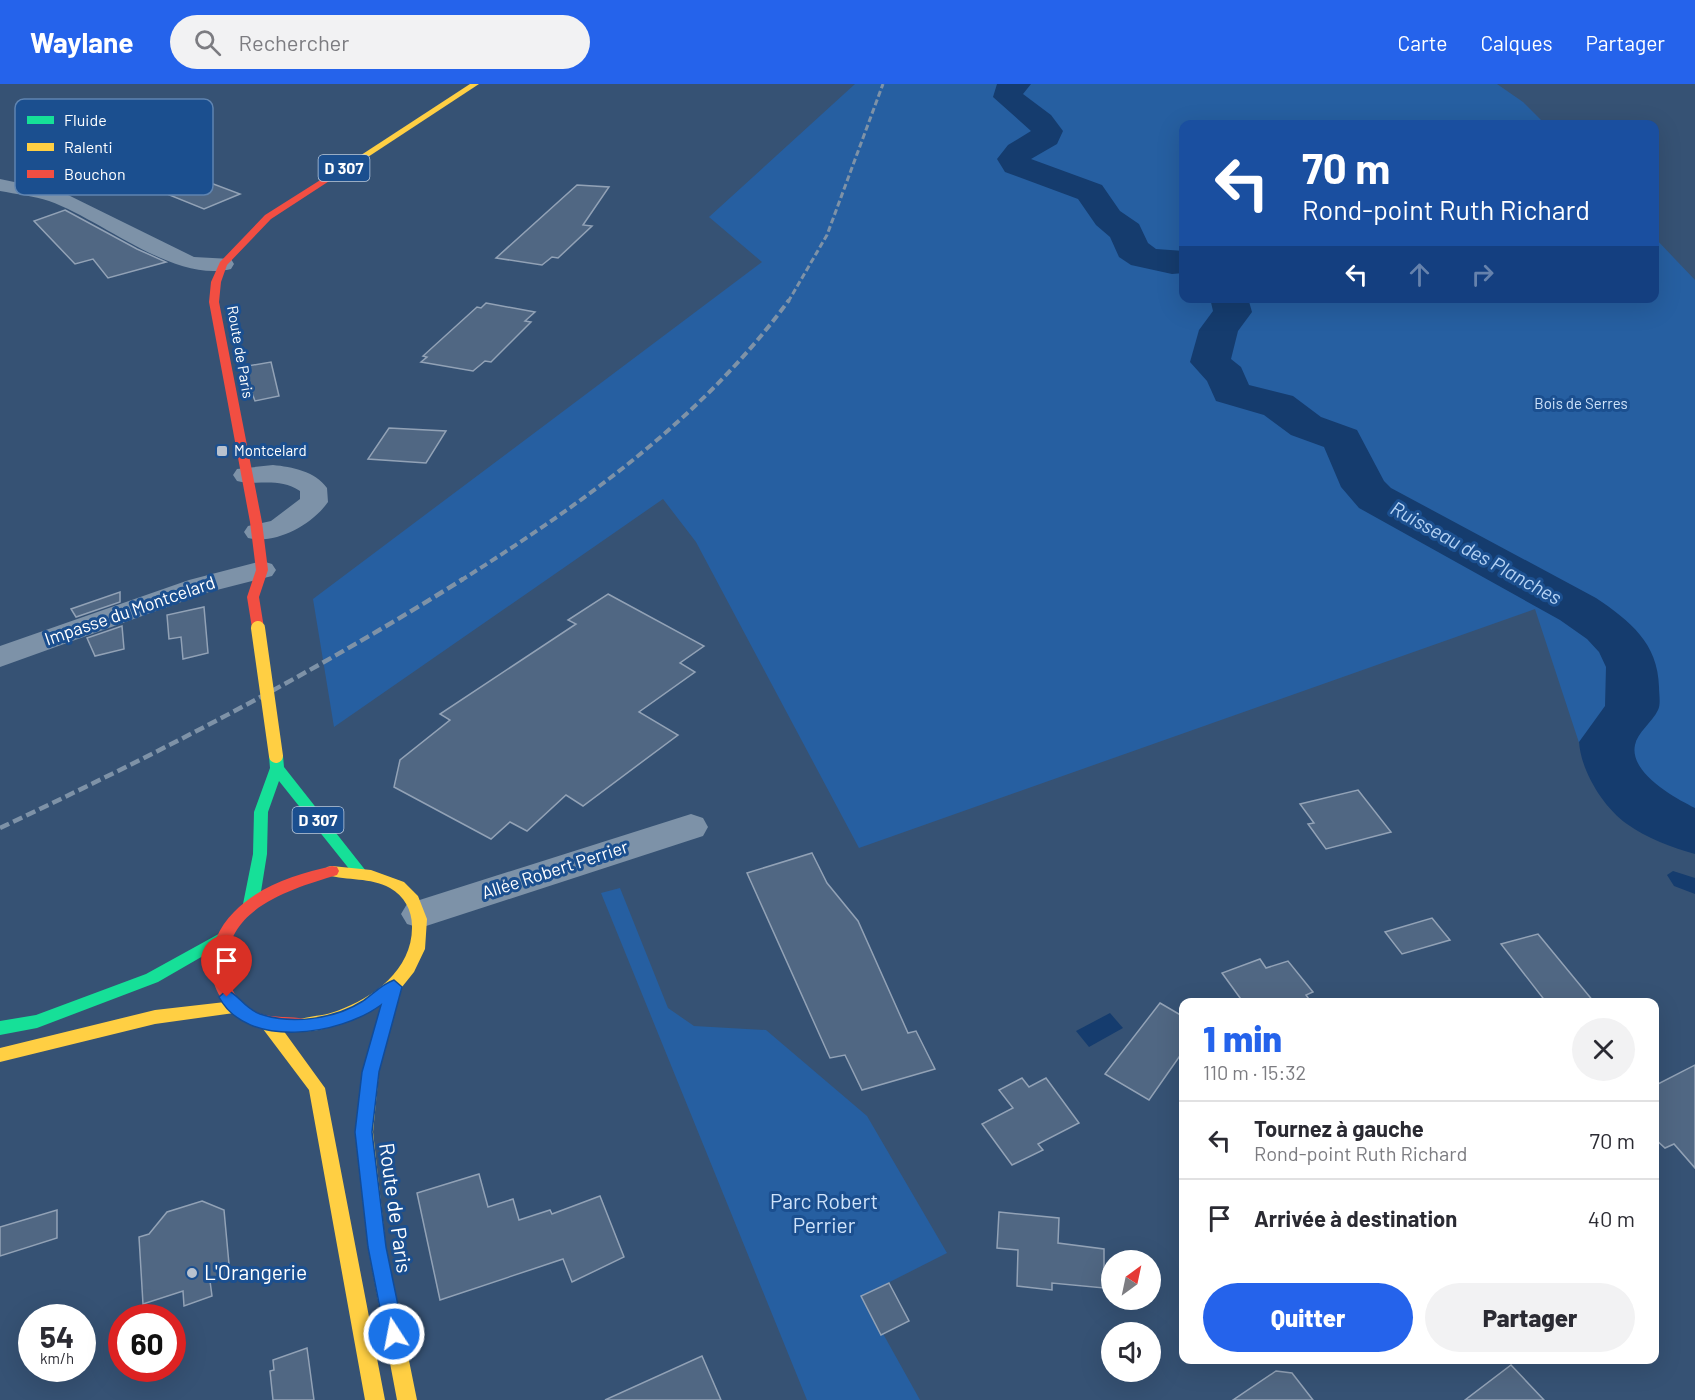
<!DOCTYPE html>
<html lang="fr">
<meta charset="utf-8">
<style>
body{margin:0;font-family:Barlow,sans-serif;background:#f2f2f3;color:#2b2b33;height:100vh;display:flex;flex-direction:column;font-size:22px;white-space:nowrap}
*{box-sizing:border-box;margin:0}
p{font-size:20px;color:#7c7c81}
.icon{flex:none;width:33px;height:33px;fill:none;stroke:currentColor;stroke-width:2;stroke-linecap:round;stroke-linejoin:round}
.map{position:relative;flex:1;overflow:hidden}
.side{position:absolute;left:1179px;top:914px;width:480px;height:366px;display:flex;flex-direction:column;background:#fff;border-radius:12px;box-shadow:0 6px 24px #0002}
.side>*{flex:none}
.guide{position:absolute;left:1179px;top:36px;width:480px;height:183px;border-radius:12px;box-shadow:0 6px 24px #0002;background:#1a4fa0;color:#fff;overflow:hidden}
.needle{width:39px;rotate:33deg}
.fabs{position:absolute;left:1101px;top:1166px;display:grid;gap:12px}
.fabs a{display:grid;place-items:center;width:60px;height:60px;border-radius:50%;background:#fff;box-shadow:0 6px 24px #0002;font-size:30px}
.speed{position:absolute;left:18px;top:1220px;display:flex;gap:12px;font-size:30px;font-weight:700;text-align:center}
.speed>*{display:grid;place-content:center;width:78px;height:78px;border-radius:50%;background:#fff;box-shadow:0 6px 24px #0002;line-height:1}
.speed small{font-size:15px;font-weight:400}
.speed .limit{border:9px solid #d22;background:#fff;color:#111}
.pin{position:absolute;display:grid;place-items:center;width:51px;height:51px;color:#fff;margin:-62px -26px;border-radius:50% 50% 50% 0;rotate:-45deg;box-shadow:0 0 6px #0007}
.pin .icon{rotate:45deg}
.me{position:absolute;width:66px;margin:-33px;rotate:349deg;stroke-linejoin:round;filter:drop-shadow(0 0 4px #0008)}
.turn{display:flex;align-items:center;gap:21px;height:126px;padding:0 24px;font-size:27px}
.turn .icon{width:78px;height:78px;stroke-width:2.5}
.turn b{display:block;font-size:42px;line-height:51px}
.lanes{display:flex;align-items:center;height:57px;padding:0 24px;background:#0003;justify-content:center;gap:30px;direction:ltr}
.lanes .off{opacity:.35}
.round{display:grid;place-items:center;flex:none;width:63px;height:63px;border-radius:32px;background:#f2f2f3}
.head{display:flex;align-items:center;justify-content:space-between;height:102px;padding:0 24px}
h1{font-size:36px;font-weight:800;line-height:45px;color:#2563eb}
.button{display:flex;gap:12px;margin-top:auto;padding:12px 24px}
.button a{flex:1;height:69px;border-radius:36px;background:#2563eb;color:#fff;font-size:24px;font-weight:800;line-height:69px;text-align:center}
.button a+a{background:#f2f2f3;color:#2b2b33}
ul{padding:0;list-style:none}
li{display:flex;align-items:center;gap:18px;height:78px;padding:0 24px;border-top:2px solid #e1e1e2}
li div{flex:1}
li b{display:block;font-size:22px}
li em{font-style:normal}
header{display:flex;align-items:center;gap:36px;box-sizing:border-box;height:84px;padding:0 30px;background:#2563eb;color:#fff}
header strong{font-size:28px}
nav{display:flex;gap:33px;margin-inline-start:auto;font-size:21px}
.search{width:420px;height:54px;background:#f2f2f3;display:flex;align-items:center;gap:15px;box-sizing:border-box;padding:0 21px;border-radius:33px;color:#7c7c81;font-size:22px}
.map>svg:first-child{display:block}
.green{fill:#265fa1}
.water{fill:#153c6e}
.lines{fill:none;stroke-linecap:round;stroke-linejoin:round}
.river{fill:#153c6e;fill-rule:evenodd}
.building{fill:#506783;stroke:#92a2b6;stroke-width:1.5}
.street{fill:#7d92a8;fill-rule:evenodd}
.fast{fill:#16e098;fill-rule:evenodd}
.slow{fill:#ffcf43;fill-rule:evenodd}
.jam{fill:#f24e42;fill-rule:evenodd}
.rail-far2{stroke:#7e92a7;stroke-width:3;stroke-dasharray:6 3;stroke-linecap:butt}
.rail-far1{stroke:#7e92a7;stroke-width:4;stroke-dasharray:8 4;stroke-linecap:butt}
.rail{stroke:#7e92a7;stroke-width:4.5;stroke-dasharray:10 4.5;stroke-linecap:butt}
.slow-bridge{stroke:#ffcf43;stroke-width:14}
.route{fill:#1a73e8;stroke:#114b97;stroke-width:1.5}
.poi-dot{fill:#b9c2ce;stroke:#1b4f8f;stroke-width:2}
.labels{text-anchor:middle;stroke-width:6;stroke-linejoin:round;paint-order:stroke}
.far-street-label{font-size:15px;fill:#fff;stroke:#1b4f8f}
.far-park-label{font-size:15px;fill:#cfe3fa;stroke:#1b4f8f}
.far-poi-label{font-size:15px;fill:#fff;stroke:#1b4f8f;text-anchor:start}
.shield{fill:#1b4f8f;stroke:#bbcadd;stroke-width:1.5}
.shield-label{font-size:16px;font-weight:bold;fill:#fff}
.street-label{font-size:18px;fill:#fff;stroke:#1b4f8f}
.water-label{font-size:20px;font-style:italic;fill:#b5d3f5;stroke:#1b4f8f}
.near-park-label{font-size:21px;fill:#cfe3fa;stroke:#1b4f8f}
.near-street-label{font-size:21px;fill:#fff;stroke:#1b4f8f}
.near-poi-label{font-size:21px;fill:#fff;stroke:#1b4f8f;text-anchor:start}
.key{fill:#1b4f8f;stroke:#5f84b1;stroke-width:1.5}
.key-label{font-size:16px;fill:#fff}
</style>
<header>
<strong>Waylane</strong>
<div class="search"><svg class="icon" aria-label="search" viewBox="0 0 24 24"><circle cx="10" cy="10" r="6"/><path d="M15 15l6 6"/></svg>Rechercher</div>
<nav><a>Carte</a><a>Calques</a><a>Partager</a></nav>
</header>
<div class="map">
<svg width="1695" height="1316" viewBox="0 0 1695 1316">
<rect width="100%" height="100%" fill="#365274"/>
<g class="green">
<path d="M855,0H1497L1523,18L1545,40H1184V214H1654L1655,154L1695,196V765L1586,680L1535,525L859,764L696,458L663,415L334,643L313,515L762,178L709,133Z"/>
<path d="M620,804L668,924L694,942L766,946L867,1032L947,1169L862,1212L920,1316H807L601,809Z"/>
</g>
<g class="water">
<path d="M1673,787L1695,794V810L1674,802L1667,791Z"/>
<path d="M1110,929L1123,944L1089,963L1076,947Z"/>
</g>
<g class="lines">
<g class="river">
<path d="M997,0H1031L1023,10L1051,31L1063,47L1057,60L1031,75L1102,101L1120,127L1139,140L1148,159L1156,165L1184,167V189L1172,190L1131,181L1119,173L1110,153L1096,141L1078,115L1005,88L997,75L1008,61L1031,47L993,13Z"/>
<path d="M1210,214H1248L1252,228L1238,247L1231,275L1241,283L1249,301L1293,312L1321,333L1357,346L1384,397L1391,404L1596,514C1630,537 1658,559 1659,603C1659,610 1661,620 1658,626C1653,637 1637,649 1635,661C1629,689 1675,714 1695,724V770C1673,764 1646,754 1627,740C1603,723 1581,687 1579,658L1605,622L1606,583L1599,568L1587,555L1560,536L1359,424L1341,403L1324,363L1291,351L1264,331L1216,317L1207,297L1190,278L1199,246L1213,227Z"/>
</g>
</g>
<g class="building">
<path d="M155,78L240,110L204,125L120,91Z"/>
<path d="M577,101L609,103L583,141L592,142L558,174L552,173L542,181L496,174Z"/>
<path d="M65,126L137,165L166,178L108,194L93,175L75,180L34,137Z"/>
<path d="M486,219L535,228L525,237L531,238L491,278L485,277L473,287L421,278L427,273L423,272L477,223L481,224Z"/>
<path d="M271,278L279,312L255,317L242,283Z"/>
<path d="M389,344L446,347L426,379L368,375Z"/>
<path d="M120,508V518L76,533L71,525Z"/>
<path d="M608,510L704,562L680,579L695,588L639,628L678,651L583,722L566,711L527,747L510,738L491,755L394,703L400,676L450,636L440,630L576,540L568,536Z"/>
<path d="M204,523L208,569L183,575L181,553L169,555L167,531Z"/>
<path d="M122,542L124,565L95,572L87,554Z"/>
<path d="M1358,706L1391,748L1326,765L1308,740L1314,739L1300,720Z"/>
<path d="M812,769L827,799L858,837L908,949L916,947L935,985L862,1006L845,971L830,974L747,789Z"/>
<path d="M1432,834L1450,856L1402,870L1385,848Z"/>
<path d="M1538,850L1594,918H1546L1501,860Z"/>
<path d="M1260,875L1266,884L1288,877L1313,908L1306,911L1311,918H1243L1222,889Z"/>
<path d="M1160,919L1184,933V966L1149,1016L1105,990Z"/>
<path d="M1695,981V1084L1674,1060L1665,1064L1654,1054V1002Z"/>
<path d="M1022,994L1029,1003L1046,994L1079,1039L1038,1060L1043,1066L1012,1081L982,1040L1013,1024L999,1006Z"/>
<path d="M479,1090L488,1123L513,1115L519,1136L550,1126L552,1130L600,1112L624,1173L572,1198L563,1175L440,1216L417,1109Z"/>
<path d="M202,1117L224,1126L230,1191L210,1197L212,1212L184,1222L183,1207L143,1220L139,1153L149,1150L167,1128Z"/>
<path d="M57,1126V1154L0,1172V1143Z"/>
<path d="M999,1128L1059,1134L1058,1159L1104,1165V1204L1052,1199V1206L1017,1202L1018,1166L997,1164Z"/>
<path d="M889,1199L909,1237L881,1251L861,1212Z"/>
<path d="M307,1264L314,1316H273L270,1287L274,1286L273,1276Z"/>
<path d="M702,1272L721,1316H605Z"/>
<path d="M1511,1281L1544,1316H1465Z"/>
<path d="M1276,1287L1292,1289L1313,1316H1233Z"/>
</g>
<g class="lines">
<g class="street">
<path d="M0,95L62,108L194,173L231,175L234,180L231,185C173,199 103,136 49,117C34,112 16,110 0,107Z"/>
<path d="M273,381C292,383 315,387 327,404L328,418C312,441 275,461 248,454L244,448L248,442L271,437L300,415V407C279,393 259,402 237,397L233,391L237,385Z"/>
<path d="M262,477L272,480L276,486L272,492L209,508L0,583V562L189,496Z"/>
<path d="M691,730L703,734L708,743L703,752L420,844L407,840L401,830L407,820Z"/>
</g>
<g class="fast">
<path d="M276,667L283,672L284,683L366,787L364,791H354L279,697L268,728L267,770L259,820L256,824H246L243,820L253,770L254,728L270,684L269,672Z"/>
<path d="M224,847L229,849L232,853L229,857L158,898L37,944L0,951V937L36,931L146,890Z"/>
</g>
<g class="slow">
<path d="M470,0H479L339,92L332,90Z"/>
<path d="M332,782L371,786L404,798L418,812L427,835L425,865L414,888L402,903L379,988L373,1048L386,1163L417,1316H397L368,1163L355,1048L363,988L382,919C362,931 319,953 296,946L294,941L296,936C309,932 324,932 337,927C374,914 413,885 412,842C412,826 404,812 390,804C370,793 348,797 327,791L325,787L327,783Z"/>
<path d="M234,917L240,918L242,923L240,928L234,929L155,940L0,978V964L155,926Z"/>
<path d="M269,933L275,935L325,1004L385,1316H365L309,1006L263,945L261,940L263,935Z"/>
</g>
<g class="jam">
<path d="M333,88L340,90L271,135L227,181L221,198L219,218L262,438L268,486L259,513L264,544L258,548L252,544L247,513L256,486L250,438L209,218L211,198L220,178L265,131Z"/>
<path d="M332,782L337,783L339,787L337,791C291,805 221,825 228,887C229,903 236,916 250,925C269,937 289,930 308,936L310,941L308,946C298,949 286,948 276,947C214,940 189,873 234,828C260,801 297,790 332,782Z"/>
</g>
<path class="rail-far2" d="M788,218L827,151L883,0"/>
<path class="rail-far1" d="M460,497C582,420 703,334 789,216"/>
<path class="rail" d="M0,744C159,669 314,589 463,495"/>
<path class="slow-bridge" d="M258,544L276,672"/>
</g>
<path class="route" d="M394,896L402,903L379,988L372,1048L386,1163L404,1250L401,1257L394,1260L388,1257L385,1250L368,1163L355,1048L362,988L381,921C340,951 247,966 219,913L227,906C238,910 245,925 260,930C292,941 335,935 363,917C373,910 382,900 394,896Z"/>
<g class="poi-dot">
<rect x="216" y="361" width="12" height="12" rx="3"/>
<circle cx="192" cy="1189" r="6"/>
</g>
<g class="labels">
<g class="far-street-label">
<text transform="translate(240 268) rotate(80)" y="5">Route de Paris</text>
</g>
<g class="far-park-label">
<text x="1581" y="325">Bois de Serres</text>
</g>
<g class="far-poi-label">
<text x="234" y="372">Montcelard</text>
</g>
<g class="shield">
<rect x="318.5" y="71" width="51" height="26" rx="4.5"/>
<rect x="292.5" y="723" width="51" height="26" rx="4.5"/>
</g>
<g class="shield-label">
<text x="344" y="90">D 307</text>
<text x="318" y="742">D 307</text>
</g>
<g class="street-label">
<text transform="translate(130 527) rotate(-19)" y="6">Impasse du Montcelard</text>
<text transform="translate(555 786) rotate(-18)" y="6">Allée Robert Perrier</text>
</g>
<g class="water-label">
<text transform="translate(1476 469) rotate(29)" y="7">Ruisseau des Planches</text>
</g>
<g class="near-park-label">
<text x="824" y="1125">Parc Robert<tspan x="824" dy="24">Perrier</tspan></text>
</g>
<g class="near-street-label">
<text transform="translate(395 1124) rotate(82)" y="7">Route de Paris</text>
</g>
<g class="near-poi-label">
<text x="204" y="1196">L'Orangerie</text>
</g>
</g>
<rect x="15" y="15" width="198" height="96" rx="9" class="key"/>
<rect x="27" y="32" width="27" height="8" fill="#16e098"/>
<rect x="27" y="59" width="27" height="8" fill="#ffcf43"/>
<rect x="27" y="86" width="27" height="8" fill="#f24e42"/>
<g class="key-label">
<text x="64" y="42">Fluide</text>
<text x="64" y="69">Ralenti</text>
<text x="64" y="96">Bouchon</text>
</g>
</svg>
<div class="fabs">
<a><svg class="needle" viewBox="-14 -14 28 28"><path d="M0-13l5 13h-10z" fill="#e53935"/><path d="M0 13l5-13h-10z" fill="#7c7c81"/></svg></a>
<a><svg class="icon" aria-label="sound" viewBox="0 0 24 24"><path d="M4 9h4l5-4v14l-5-4H4zM17 9q2 3 0 6"/></svg></a>
</div>
<div class="speed"><div>54<small>km/h</small></div><div class="limit">60</div></div>
<div class="pin" style="left:227px;top:913px;background:#d93025"><svg class="icon" aria-label="arrive" viewBox="0 0 24 24"><path d="M6 21V4h12l-3 4 3 4H6"/></svg></div>
<svg class="me" style="left:394px;top:1250px" viewBox="-20 -20 40 40"><circle r="17" fill="#1a73e8" stroke="#fff" stroke-width="3"/><path d="M0-11L8 9 0 5-8 9z" fill="#fff"/></svg>
<div class="guide">
<div class="turn"><svg class="icon" aria-label="left" viewBox="0 0 24 24"><path d="M17 20v-9H6M10 6l-5 5 5 5"/></svg><div><b>70 m</b>Rond-point Ruth Richard</div></div>
<div class="lanes"><svg class="icon" aria-label="left" viewBox="0 0 24 24"><path d="M17 20v-9H6M10 6l-5 5 5 5"/></svg><svg class="icon off" aria-label="ahead" viewBox="0 0 24 24"><path d="M12 20V5M6 11l6-6 6 6"/></svg><svg class="icon off" aria-label="right" viewBox="0 0 24 24"><path d="M7 20v-9h11M14 6l5 5-5 5"/></svg></div>
</div>
<section class="side">
<div class="head"><div><h1>1 min</h1><p>110 m · 15:32</p></div><a class="round"><svg class="icon" aria-label="close" viewBox="0 0 24 24"><path d="M6 6l12 12M18 6L6 18"/></svg></a></div>
<ul>
<li><svg class="icon" aria-label="left" viewBox="0 0 24 24"><path d="M17 20v-9H6M10 6l-5 5 5 5"/></svg><div><b>Tournez à gauche</b><p>Rond-point Ruth Richard</p></div><em>70 m</em></li>
<li><svg class="icon" aria-label="arrive" viewBox="0 0 24 24"><path d="M6 21V4h12l-3 4 3 4H6"/></svg><div><b>Arrivée à destination</b></div><em>40 m</em></li>
</ul>
<div class="button"><a>Quitter</a><a>Partager</a></div>
</section>
</div>
